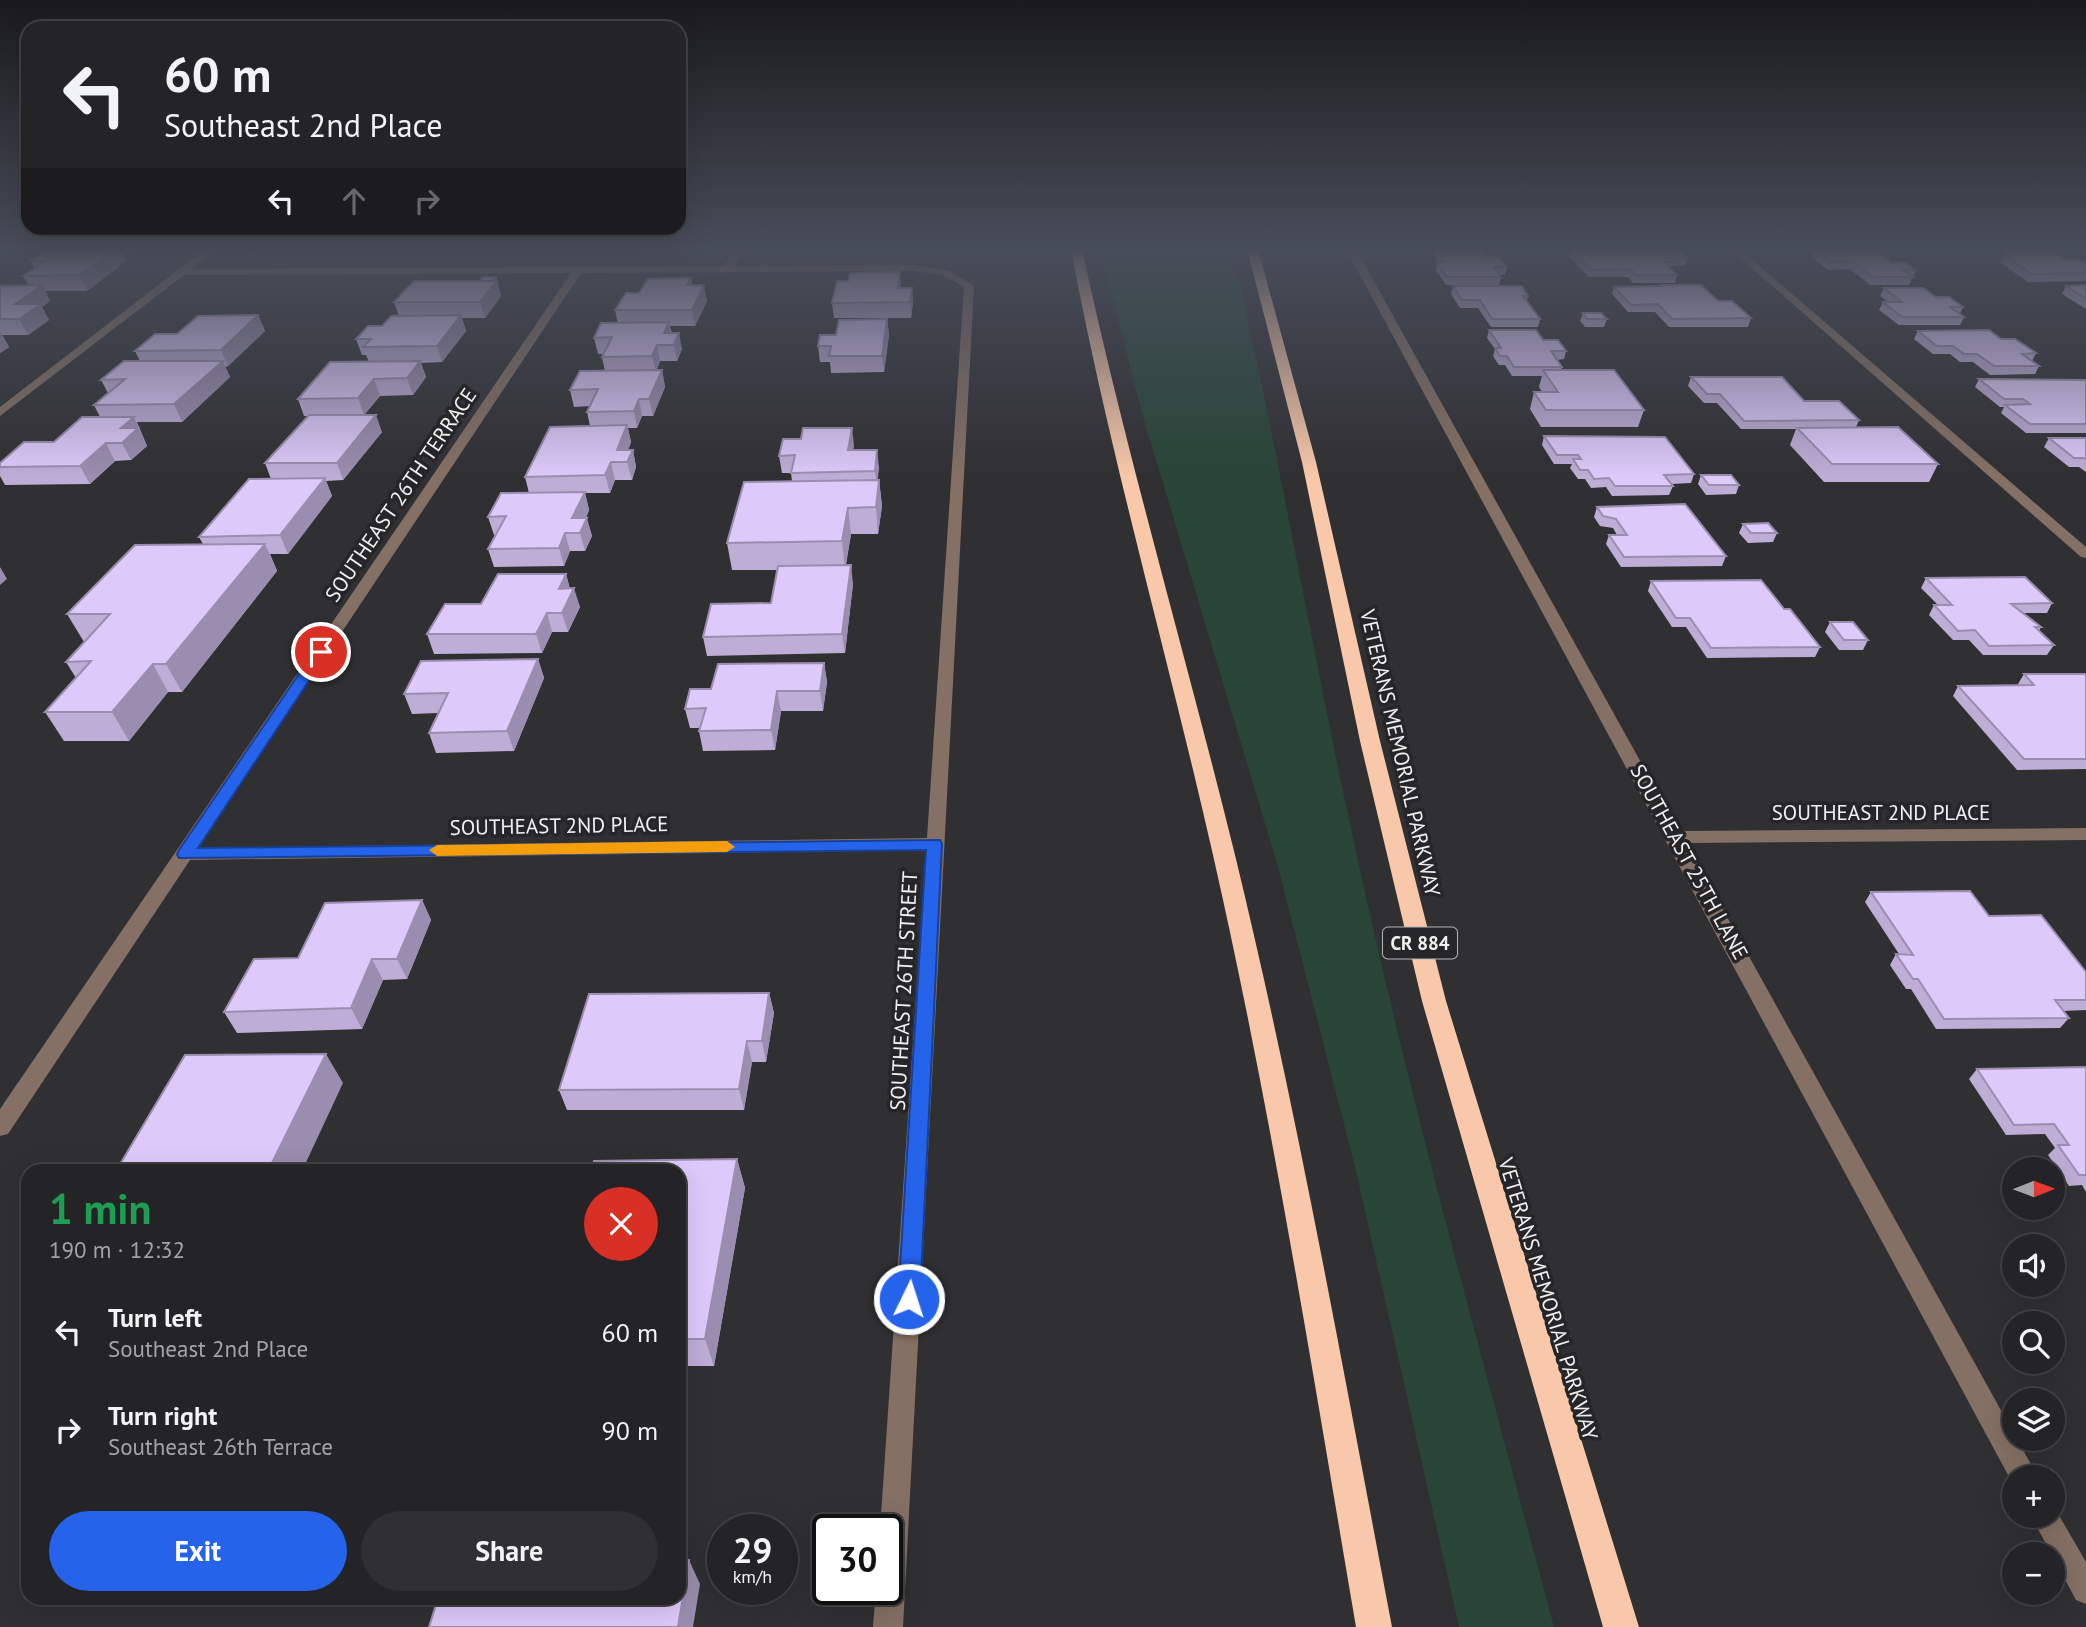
<!DOCTYPE html>
<meta charset="utf-8">
<style>
body{margin:0;font-family:"PT Sans",sans-serif;background:#302f32;color:#f1f3f6;height:100vh;display:flex;flex-direction:column;font-size:26px;white-space:nowrap}
*{box-sizing:border-box;margin:0}
p{font-size:23px;color:#a3a4a7}
.icon{flex:none;width:38px;height:38px;fill:none;stroke:currentColor;stroke-width:2;stroke-linecap:round;stroke-linejoin:round}
.map{position:relative;flex:1;overflow:hidden}
.panel{position:absolute;left:21px;top:1164px;width:665px;height:441px;display:flex;flex-direction:column;background:#242326;border-radius:21px;box-shadow:0 7px 28px #0002,0 0 0 2px #414043}
.panel>*{flex:none}
.banner{position:absolute;left:21px;top:21px;width:665px;height:214px;border-radius:21px;box-shadow:0 7px 28px #0002,0 0 0 2px #414043;background:#242326;color:#f1f3f6;overflow:hidden}
.needle{width:46px;rotate:89deg}
.buttons{position:absolute;left:2002px;top:1157px;display:grid;gap:14px}
.buttons a{display:grid;place-items:center;width:63px;height:63px;border-radius:50%;background:#242326;box-shadow:0 7px 28px #0002,0 0 0 2px #414043;font-size:35px}
.speed{position:absolute;left:707px;top:1514px;display:flex;gap:14px;font-size:35px;font-weight:700;text-align:center}
.speed>*{display:grid;place-content:center;width:91px;height:91px;border-radius:50%;background:#242326;box-shadow:0 7px 28px #0002,0 0 0 2px #414043;line-height:1}
.speed small{font-size:18px;font-weight:400}
.speed .limit{border:4px solid #111;border-radius:10px;background:#fff;color:#111}
.pin{position:absolute;display:grid;place-items:center;width:60px;height:60px;color:#fff;margin:-30px;border:4px solid #fff;border-radius:50%;box-shadow:0 2px 7px #0007}
.me{position:absolute;width:77px;margin:-38px;rotate:4deg;stroke-linejoin:round;filter:drop-shadow(0 0 5px #0008)}
.turn{display:flex;align-items:center;gap:24px;height:147px;padding:0 28px;font-size:32px}
.turn .icon{width:91px;height:91px;stroke-width:2.5}
.turn b{display:block;font-size:49px;line-height:60px}
.lanes{display:flex;align-items:center;height:66px;padding:0 28px;background:#0003;justify-content:center;gap:35px;direction:ltr}
.lanes .off{opacity:.35}
.round{display:grid;place-items:center;flex:none;width:74px;height:74px;border-radius:37px;background:#302f32}
.summary{display:flex;align-items:center;justify-content:space-between;height:119px;padding:0 28px}
h1{font-size:42px;font-weight:700;line-height:52px;color:#1e9e55}
.button{display:flex;gap:14px;margin-top:auto;padding:14px 28px}
.button a{flex:1;height:80px;border-radius:42px;background:#2563eb;color:#fff;font-size:28px;font-weight:700;line-height:80px;text-align:center}
.button a+a{background:#302f32;color:#f1f3f6}
ul{padding:0;list-style:none}
li{display:flex;align-items:center;gap:21px;height:98px;padding:0 28px}
li div{flex:1}
li b{display:block;font-size:26px}
li em{font-style:normal}
.map>svg:first-child{display:block}
.green{fill:#284537}
.lines{fill:none;stroke-linecap:round;stroke-linejoin:round}
.minor{fill:#847064;fill-rule:evenodd}
.highway{fill:#f9c8aa;fill-rule:evenodd}
.wall{fill:#beadd7}
.shaded-wall{fill:#9b8daf}
.building{fill:#ddc9fa;stroke:#9b8daf;stroke-width:2}
.route{fill:#2563eb;stroke:#184099;stroke-width:2}
.slow{fill:#f59e0b}
.labels{text-anchor:middle;stroke-width:7;stroke-linejoin:round;paint-order:stroke}
.shield{fill:#262528;stroke:#b4b4b5;stroke-width:2}
.shield-label{font-size:19px;font-weight:bold;fill:#f1f1f2}
.street-label{font-size:21px;fill:#f1f1f2;stroke:#262528}
</style>
<div class="map">
<svg width="2086" height="1627" viewBox="0 0 2086 1627">
<rect width="100%" height="100%" fill="#302f32"/>
<path class="green" d="M1100,249L1232,250C1280,456 1314,664 1360,870C1416,1124 1487,1375 1554,1627H1459L1356,1171L1278,867L1142,413Z"/>
<g class="lines">
<g class="minor">
<path d="M205,249H216L191,269L725,266L732,249H742L735,266L914,265L949,271L974,286L903,1627H873L876,1589H887V1530H880L926,850L190,860L8,1134L0,1136V1109L571,273L184,275L0,416V407ZM914,271L943,275L964,287L927,838L198,848L581,273Z"/>
<path d="M1346,249H1356L1679,831L2086,828V840L1686,843L2038,1477H2014V1486Z"/>
<path d="M1730,249H1740L2086,547V558L2081,557Z"/>
<path d="M2053,1505L2086,1562V1604L2076,1600L2031,1516H2053Z"/>
</g>
<g class="highway">
<path d="M1071,249H1082C1126,453 1185,652 1235,855C1297,1110 1343,1369 1392,1627H1356C1312,1369 1271,1110 1213,855C1167,652 1109,453 1071,249Z"/>
<path d="M1247,249H1258L1316,462L1380,741L1446,1001L1639,1627H1603L1422,1001L1360,741L1302,462Z"/>
</g>
</g>
<g class="wall">
<path d="M49,249H133L128,253H123L126,261L87,291H45L50,301L42,307L49,320L28,335H2L9,347L0,353V286L28,285L23,276L35,268L31,261Z"/>
<path d="M1435,249L1485,256L1507,267L1505,275H1499L1501,277L1499,285H1446L1436,270L1437,262H1438L1434,256Z"/>
<path d="M1572,249L1687,258L1685,266H1670L1669,267L1677,275L1675,283H1633L1628,277H1589L1570,257Z"/>
<path d="M1813,249L1891,262L1916,270L1909,285H1870L1850,269L1828,270L1811,256Z"/>
<path d="M2005,249H2047L2064,259L2086,263V281L2028,282L2001,263L2004,256L2002,255Z"/>
<path d="M496,277L501,296L485,318H462L466,331L442,362L421,363L426,377L413,395L380,396L364,415L382,432L343,480L326,481L332,496L288,554H270L277,571L182,692H168L129,741H64L45,712L76,678L66,662L84,642L67,614L203,544L199,537L271,479L265,463L308,416H304L298,399L369,362L366,355H362L356,339L382,326L399,316L394,302Z"/>
<path d="M691,278L692,285L707,301L695,326H670L672,333L682,349L677,361H660L657,370H662L665,387L653,416H642L637,428H628L631,442L628,450H633L636,467L632,480H615L610,493H585L589,510L586,518L592,536L585,551H570L564,566L494,567L488,549L496,535H494L488,517L529,493L525,477L590,426L587,412L590,406L574,407L570,390L605,371L602,357L603,354H598L594,338L618,323L615,310L639,293Z"/>
<path d="M1661,285L1718,301L1751,318L1748,327H1669L1655,312H1628L1612,294L1614,287L1660,286Z"/>
<path d="M2086,285V309L2062,294L2066,286Z"/>
<path d="M1453,286L1528,296L1527,301L1540,319L1538,327H1491L1478,308H1460L1451,294Z"/>
<path d="M912,288L913,303L911,318H834L832,303Z"/>
<path d="M1884,288L1936,297L1963,307L1960,314L1964,317L1960,325H1899L1879,310L1883,302H1888L1880,296Z"/>
<path d="M1583,313L1607,319L1604,327H1585L1580,321Z"/>
<path d="M258,315L265,331L228,366L225,367L230,377L182,422H137L147,446L131,460L115,461L90,484L5,485L0,476V463L54,442L100,417L94,405L108,393L101,380L140,361L135,351Z"/>
<path d="M887,319L889,335L884,372L831,373L830,362H820L818,346L836,335Z"/>
<path d="M1489,330L1543,340L1566,351L1564,359L1557,360L1562,367L1561,370L1644,410L1638,427H1541L1530,409L1534,392H1542L1539,387L1542,376H1512L1505,365H1499L1493,356L1495,349L1487,338Z"/>
<path d="M1918,331L2001,339L2036,353L2032,361L2039,366L2035,374L1990,375L1973,362H1960L1950,354H1933L1914,339Z"/>
<path d="M1691,377L1804,401L1859,420L1856,427L1938,464L1929,482H1824L1790,445L1796,429H1741L1717,403H1704L1688,386Z"/>
<path d="M1979,379L2086,380V433H2026L2001,413L2004,407H2000L1975,387Z"/>
<path d="M1544,436L1694,474L1691,483L1671,484L1673,486L1669,495L1612,496L1606,487L1591,488L1585,479H1578L1570,468L1572,464H1554L1542,445Z"/>
<path d="M2049,438H2086V472L2079,467H2069L2044,447Z"/>
<path d="M854,445L853,450L879,467L877,480H879L882,506L878,534H851L846,565L853,584L845,653L707,656L703,637L771,603L778,570H732L727,543L792,481L791,473H782L779,456Z"/>
<path d="M1701,475L1739,485L1736,494L1706,495L1698,484Z"/>
<path d="M1597,507L1726,556L1722,566L1621,567L1606,544L1609,535H1617L1613,528L1600,526L1594,517Z"/>
<path d="M1743,524L1777,533L1773,542L1748,543L1739,533Z"/>
<path d="M566,574L570,589L580,607L568,632H552L542,653L434,654L427,634L481,604Z"/>
<path d="M1926,578L2052,603L2047,613H2023L2041,627L2039,631L2054,645L2047,655H1983L1969,640H1953L1929,615L1934,605H1938L1921,588Z"/>
<path d="M1651,581L1820,647L1815,657L1707,658L1686,627H1672L1648,591Z"/>
<path d="M1830,622L1868,640L1863,650H1839L1825,632Z"/>
<path d="M538,659L544,678L514,751L436,753L429,733L438,713L412,714L404,694Z"/>
<path d="M824,663L827,682L823,711H781L775,750L703,751L699,731V728H690L685,709L711,689Z"/>
<path d="M2024,674H2086V769L2017,770L1953,696L1958,686L2018,685V684Z"/>
<path d="M1871,892L1989,916L2086,972V1010L2063,1011L2069,1018L2060,1028L1936,1029L1911,989H1906L1890,965L1896,954H1899L1865,902Z"/>
<path d="M422,900L431,920L407,979L383,980L362,1029L237,1033L224,1012L298,958Z"/>
<path d="M769,993L774,1013L766,1062H752L744,1110H567L559,1090Z"/>
<path d="M2086,1067V1192L2082,1185L2069,1186L2048,1155L2055,1148L2045,1134L2006,1135L1969,1079L1977,1069Z"/>
<path d="M737,1159L745,1188L714,1366H679V1171Z"/>
</g>
<g class="shaded-wall">
<path d="M116,249H121L126,261L87,291L79,275Z"/>
<path d="M900,272L901,287L899,303L898,288Z"/>
<path d="M496,277L501,296L485,318L480,302Z"/>
<path d="M43,285L50,301L42,307L49,320L28,335L19,319L15,304Z"/>
<path d="M704,285L707,301L695,326L692,310Z"/>
<path d="M912,288L913,303L911,318L910,302Z"/>
<path d="M258,315L265,331L228,366L221,350Z"/>
<path d="M461,315L466,331L442,362L437,346Z"/>
<path d="M887,319L889,335L884,372L882,356Z"/>
<path d="M669,322L672,338L664,333Z"/>
<path d="M0,331L9,347L0,353Z"/>
<path d="M679,333L682,349L677,361L674,345Z"/>
<path d="M657,345L660,361L656,372L652,356Z"/>
<path d="M223,361L230,377L182,422L174,404Z"/>
<path d="M420,361L426,377L413,395L407,378Z"/>
<path d="M662,370L665,387L653,416L649,399Z"/>
<path d="M374,379L380,396L364,415L358,398Z"/>
<path d="M639,399L642,416L637,428L634,411Z"/>
<path d="M376,415L382,432L343,480L337,463Z"/>
<path d="M134,417L147,446L131,460L122,443L121,428Z"/>
<path d="M627,425L631,442L624,462L617,450Z"/>
<path d="M852,428L854,445L850,468L848,450Z"/>
<path d="M106,443L115,461L90,484L80,466Z"/>
<path d="M633,450L636,467L632,480L627,462Z"/>
<path d="M877,450L879,467L877,489L875,471Z"/>
<path d="M611,462L615,480L610,493L605,475Z"/>
<path d="M325,478L332,496L288,554L280,535Z"/>
<path d="M879,480L882,506L878,534L876,507Z"/>
<path d="M585,492L589,510L579,533L572,518Z"/>
<path d="M848,508L851,534L845,568L842,541Z"/>
<path d="M587,518L592,536L585,551L580,533Z"/>
<path d="M565,533L570,551L564,566L559,548Z"/>
<path d="M265,544L277,571L182,692L166,664Z"/>
<path d="M851,565L853,584L845,653L842,634Z"/>
<path d="M0,567L7,579L0,585Z"/>
<path d="M566,574L571,593L559,589Z"/>
<path d="M574,588L580,607L568,632L562,613Z"/>
<path d="M547,613L552,632L542,653L536,634Z"/>
<path d="M538,659L544,678L514,751L507,731Z"/>
<path d="M824,663L827,682L823,711L820,691Z"/>
<path d="M153,664L168,692L129,741L112,712Z"/>
<path d="M777,691L781,711L775,750L771,730Z"/>
<path d="M422,900L431,920L407,979L397,959Z"/>
<path d="M372,959L383,980L362,1029L351,1008Z"/>
<path d="M769,993L774,1013L766,1062L762,1041Z"/>
<path d="M747,1041L752,1062L744,1110L739,1089Z"/>
<path d="M326,1054L343,1083L302,1171H268Z"/>
<path d="M737,1159L745,1188L714,1366L705,1339Z"/>
<path d="M689,1560L700,1584L693,1627H678Z"/>
</g>
<g class="building">
<path d="M49,249H116L79,275L23,276L46,261H31Z"/>
<path d="M1436,249H1480L1485,256H1498L1507,267H1494L1501,277H1447L1437,262H1445Z"/>
<path d="M1572,249H1677L1687,258H1667L1671,262H1664L1677,275H1636L1630,269L1591,270Z"/>
<path d="M1814,249H1874L1891,262H1904L1916,270H1903L1913,277H1873L1853,262H1831Z"/>
<path d="M2008,249H2047L2064,259H2080L2086,263V273L2032,274L2004,255H2018Z"/>
<path d="M900,272L898,288H912L910,302L832,303L837,281H848L850,273Z"/>
<path d="M483,277H496L493,281H480Z"/>
<path d="M691,278L687,285H704L692,310H615L626,293H639L648,279Z"/>
<path d="M414,281H497L480,302H394Z"/>
<path d="M43,285L15,304H41L19,319H0V286Z"/>
<path d="M1661,285H1701L1718,301H1732L1751,318L1672,319L1658,304L1631,305L1614,287L1662,286Z"/>
<path d="M2086,285V299L2066,286Z"/>
<path d="M1453,286H1522L1528,296H1523L1540,319H1492L1480,300H1462Z"/>
<path d="M1884,288H1923L1936,297H1949L1963,307H1950L1964,317H1902L1883,302H1902Z"/>
<path d="M1583,313H1601L1607,319H1587Z"/>
<path d="M258,315L221,350L135,351L155,334H177L198,316Z"/>
<path d="M461,315L437,346L363,347L371,339H356L368,326H382L391,316Z"/>
<path d="M887,319L882,356H829L831,346H818L820,335H836L839,320Z"/>
<path d="M669,322L664,333H679L674,345H657L652,356L602,357L612,337L594,338L601,323Z"/>
<path d="M1489,330H1536L1543,340H1558L1566,351H1551L1562,367H1514L1507,356H1500L1495,348H1501Z"/>
<path d="M1989,330L2001,339H2015L2036,353L2022,354L2039,366H1994L1977,354H1964L1953,346H1937L1918,331Z"/>
<path d="M124,361H223L174,404L94,405L125,379L101,380Z"/>
<path d="M420,361L407,378L374,379L358,398L298,399L330,362Z"/>
<path d="M662,370L649,399H639L634,411L587,412L598,389L570,390L580,371Z"/>
<path d="M1543,370H1614L1644,410H1546L1534,392H1558Z"/>
<path d="M1691,377H1782L1804,401H1839L1859,420L1744,421L1720,394H1707Z"/>
<path d="M1979,379L2086,380V424H2030L2005,405L2030,404L2023,399H2004Z"/>
<path d="M309,415H376L337,463H265Z"/>
<path d="M82,417H134L121,428H138L122,443H106L80,466L0,467V463L24,442H54Z"/>
<path d="M627,425L617,450H633L627,462H611L605,475L525,477L550,427Z"/>
<path d="M1898,427L1938,464H1832L1797,428Z"/>
<path d="M803,428H852L848,450H877L875,471L791,473L795,455L779,456L783,439H801Z"/>
<path d="M1544,436L1665,437L1694,474L1664,475L1673,486H1615L1609,478L1594,479L1588,470H1580L1573,459H1581L1578,455H1557Z"/>
<path d="M2049,438H2086V459L2084,458H2074Z"/>
<path d="M1701,475H1731L1739,485H1709Z"/>
<path d="M325,478L280,535L199,537L249,479Z"/>
<path d="M879,480L876,507L848,508L842,541L727,543L744,482Z"/>
<path d="M585,492L572,518H587L580,533H565L559,548L488,549L506,516L488,517L501,493Z"/>
<path d="M1685,504L1726,556L1624,557L1609,535H1627L1616,519L1603,516L1597,507Z"/>
<path d="M1768,523L1777,533H1751L1743,524Z"/>
<path d="M265,544L166,664H153L112,712H45L91,661L66,662L110,614H67L135,545Z"/>
<path d="M851,565L842,634L703,637L711,604L771,603L778,566Z"/>
<path d="M498,574H566L559,589L574,588L562,613H547L536,634H427L445,604H481Z"/>
<path d="M2025,577L2052,603L2011,604L2041,627H2035L2054,645L1989,646L1975,630L1958,631L1934,605H1952L1926,578Z"/>
<path d="M1761,580L1784,609H1790L1820,647L1711,648L1690,618H1676L1651,581Z"/>
<path d="M1830,622H1853L1868,640H1844Z"/>
<path d="M538,659L507,731L429,733L448,693L404,694L421,661Z"/>
<path d="M824,663L820,691H777L771,730L699,731L706,708L685,709L690,689H711L718,664Z"/>
<path d="M2024,674H2086V759H2024L1958,686L2034,685Z"/>
<path d="M1970,891L1989,916L2041,915L2086,972V1000H2055L2069,1018L1944,1019L1918,979H1913L1896,954L1913,955L1871,892Z"/>
<path d="M422,900L397,959H372L351,1008L224,1012L254,959L298,958L325,903Z"/>
<path d="M769,993L762,1041H747L739,1089L559,1090L589,994Z"/>
<path d="M326,1054L268,1171H116L185,1055Z"/>
<path d="M2086,1067V1175H2079L2058,1145H2069L2054,1124L2014,1125L1977,1069Z"/>
<path d="M737,1159L705,1339H679V1171H591L594,1161Z"/>
<path d="M689,1560L678,1627H429L438,1598H679V1561Z"/>
</g>
<linearGradient id="sky" x2="0" y2="1"><stop stop-color="#1a1a1c"/><stop offset="0.52" stop-color="#484d5a"/><stop offset="1" stop-color="#484d5a" stop-opacity="0"/></linearGradient>
<rect width="2086" height="477" fill="url(#sky)"/>
<path class="route" d="M321,647L328,652L198,848L940,840L942,844L920,1299L917,1307L909,1310L901,1307L898,1299L926,850L179,858L177,854L179,850L316,649Z"/>
<path class="slow" d="M727,841L735,847L727,852L437,856L429,850L437,845Z"/>
<g class="labels">
<rect class="shield" x="1383" y="927.5" width="74" height="31" rx="5"/>
<g class="shield-label">
<text x="1420" y="950">CR 884</text>
</g>
<g class="street-label">
<text transform="translate(401 495) rotate(-56)" y="7">SOUTHEAST 26TH TERRACE</text>
<text transform="translate(1400 753) rotate(77)" y="7">VETERANS MEMORIAL PARKWAY</text>
<text x="1881" y="820">SOUTHEAST 2ND PLACE</text>
<text transform="translate(559 826) rotate(-1)" y="7">SOUTHEAST 2ND PLACE</text>
<text transform="translate(1689 862) rotate(61)" y="7">SOUTHEAST 25TH LANE</text>
<text transform="translate(904 991) rotate(-87)" y="7">SOUTHEAST 26TH STREET</text>
<text transform="translate(1548 1299) rotate(73)" y="7">VETERANS MEMORIAL PARKWAY</text>
</g>
</g>
</svg>
<div class="buttons">
<a><svg class="needle" viewBox="-14 -14 28 28"><path d="M0-13l5 13h-10z" fill="#e53935"/><path d="M0 13l5-13h-10z" fill="#a3a4a7"/></svg></a>
<a><svg class="icon" aria-label="sound" viewBox="0 0 24 24"><path d="M4 9h4l5-4v14l-5-4H4zM17 9q2 3 0 6"/></svg></a>
<a><svg class="icon" aria-label="search" viewBox="0 0 24 24"><circle cx="10" cy="10" r="6"/><path d="M15 15l6 6"/></svg></a>
<a><svg class="icon" aria-label="layers" viewBox="0 0 24 24"><path d="M12 4l9 5-9 5-9-5zM3 14l9 5 9-5"/></svg></a>
<a>+</a>
<a>−</a>
</div>
<div class="speed"><div>29<small>km/h</small></div><div class="limit">30</div></div>
<div class="pin" style="left:321px;top:652px;background:#d93025"><svg class="icon" aria-label="arrive" viewBox="0 0 24 24"><path d="M6 21V4h12l-3 4 3 4H6"/></svg></div>
<svg class="me" style="left:909px;top:1299px" viewBox="-20 -20 40 40"><circle r="17" fill="#2563eb" stroke="#fff" stroke-width="3"/><path d="M0-11L8 9 0 5-8 9z" fill="#fff"/></svg>
<div class="banner">
<div class="turn"><svg class="icon" aria-label="left" viewBox="0 0 24 24"><path d="M17 20v-9H6M10 6l-5 5 5 5"/></svg><div><b>60 m</b>Southeast 2nd Place</div></div>
<div class="lanes"><svg class="icon" aria-label="left" viewBox="0 0 24 24"><path d="M17 20v-9H6M10 6l-5 5 5 5"/></svg><svg class="icon off" aria-label="ahead" viewBox="0 0 24 24"><path d="M12 20V5M6 11l6-6 6 6"/></svg><svg class="icon off" aria-label="right" viewBox="0 0 24 24"><path d="M7 20v-9h11M14 6l5 5-5 5"/></svg></div>
</div>
<section class="panel">
<div class="summary"><div><h1>1 min</h1><p>190 m · 12:32</p></div><a class="round" style="background:#d93025;color:#fff"><svg class="icon" aria-label="close" viewBox="0 0 24 24"><path d="M6 6l12 12M18 6L6 18"/></svg></a></div>
<ul>
<li><svg class="icon" aria-label="left" viewBox="0 0 24 24"><path d="M17 20v-9H6M10 6l-5 5 5 5"/></svg><div><b>Turn left</b><p>Southeast 2nd Place</p></div><em>60 m</em></li>
<li><svg class="icon" aria-label="right" viewBox="0 0 24 24"><path d="M7 20v-9h11M14 6l5 5-5 5"/></svg><div><b>Turn right</b><p>Southeast 26th Terrace</p></div><em>90 m</em></li>
</ul>
<div class="button"><a>Exit</a><a>Share</a></div>
</section>
</div>
